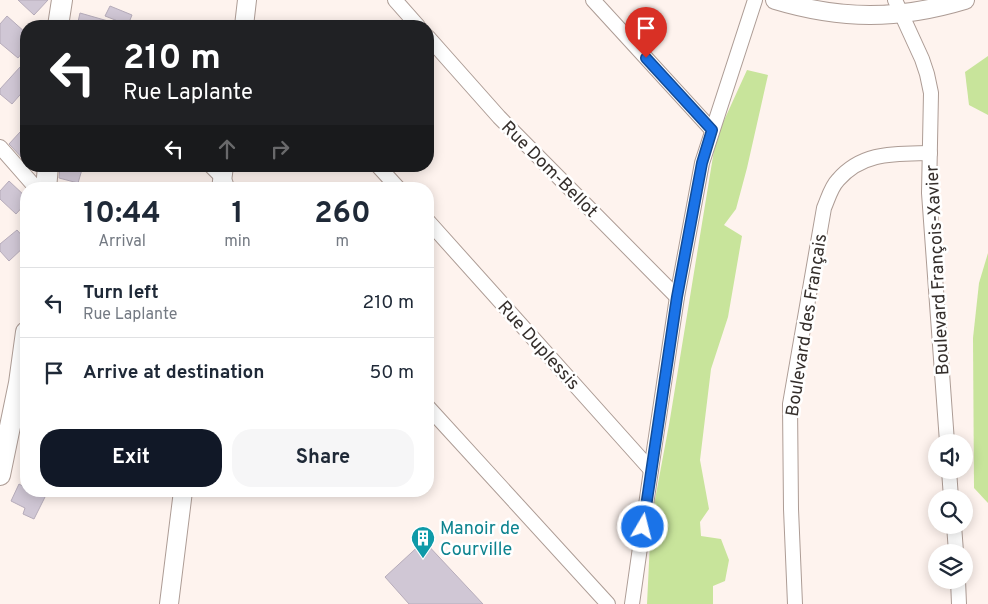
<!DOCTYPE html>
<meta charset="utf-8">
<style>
body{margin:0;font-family:Overpass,sans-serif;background:#f6f6f7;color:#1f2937;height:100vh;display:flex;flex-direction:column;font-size:19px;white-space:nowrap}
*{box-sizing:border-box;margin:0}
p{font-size:16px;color:#747a83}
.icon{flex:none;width:28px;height:28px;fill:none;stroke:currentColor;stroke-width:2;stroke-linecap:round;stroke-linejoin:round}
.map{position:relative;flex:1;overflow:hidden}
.side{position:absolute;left:20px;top:182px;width:414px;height:315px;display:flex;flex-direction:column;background:#fff;border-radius:20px;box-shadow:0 2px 12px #0003}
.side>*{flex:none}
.hud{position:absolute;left:20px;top:20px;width:414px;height:152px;border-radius:20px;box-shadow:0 2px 12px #0003;background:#202124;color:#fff;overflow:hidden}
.buttons{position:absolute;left:928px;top:434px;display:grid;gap:10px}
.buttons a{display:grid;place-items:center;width:45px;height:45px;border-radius:50%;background:#fff;box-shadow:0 2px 12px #0003;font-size:25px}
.pin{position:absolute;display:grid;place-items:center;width:42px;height:42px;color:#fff;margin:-51px -21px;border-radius:50% 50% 50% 0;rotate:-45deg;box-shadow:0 0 5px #0007}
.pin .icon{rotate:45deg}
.me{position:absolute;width:55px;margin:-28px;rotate:8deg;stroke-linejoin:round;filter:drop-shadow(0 0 4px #0008)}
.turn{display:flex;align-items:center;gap:18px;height:105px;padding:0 20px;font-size:22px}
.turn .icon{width:65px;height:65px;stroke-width:2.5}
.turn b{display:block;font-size:35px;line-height:42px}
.lanes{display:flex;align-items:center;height:48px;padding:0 20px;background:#0003;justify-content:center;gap:25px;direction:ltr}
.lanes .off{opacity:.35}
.eta{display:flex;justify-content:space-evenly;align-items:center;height:85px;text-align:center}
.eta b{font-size:30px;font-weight:700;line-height:35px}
.cta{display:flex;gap:10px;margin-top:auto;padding:10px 20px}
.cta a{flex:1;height:58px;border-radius:20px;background:#111827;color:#fff;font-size:20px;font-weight:700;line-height:58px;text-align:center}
.cta a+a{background:#f6f6f7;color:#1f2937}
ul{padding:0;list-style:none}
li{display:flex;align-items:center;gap:15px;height:70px;padding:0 20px;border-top:1px solid #e0e1e3}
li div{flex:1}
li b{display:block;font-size:19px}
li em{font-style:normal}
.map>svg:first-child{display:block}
.green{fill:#c8e49b}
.building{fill:#d0c7d5;stroke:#b6acba}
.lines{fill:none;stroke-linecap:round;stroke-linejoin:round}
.minor-casing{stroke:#ad9c95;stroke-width:16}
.tertiary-casing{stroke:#ad9c95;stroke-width:20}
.secondary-casing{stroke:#ad9c95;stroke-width:22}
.minor{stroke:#fff;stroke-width:14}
.tertiary{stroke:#fff;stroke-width:18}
.secondary{stroke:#fff;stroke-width:20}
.route-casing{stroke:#114b97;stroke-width:12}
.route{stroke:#1a73e8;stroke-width:9}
.labels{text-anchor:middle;stroke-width:5;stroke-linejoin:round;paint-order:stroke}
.street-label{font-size:18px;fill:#352f2c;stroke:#fff}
.culture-label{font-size:18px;fill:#0d838f;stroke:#fff;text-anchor:start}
</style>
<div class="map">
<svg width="988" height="604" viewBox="0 0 988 604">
<rect width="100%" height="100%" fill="#fef3ee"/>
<g class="green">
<path d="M988,56V115L969,105L965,72Z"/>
<path d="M747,70L768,75L747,168L736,209L724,225L742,236L728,317L711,369L700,460L709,509L700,522L701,536L721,539L729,560L725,581L713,586V604H647L651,521L670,419L716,138Z"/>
<path d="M988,253V503L974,488L973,338L979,283Z"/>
</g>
<g class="building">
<path d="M18,0H48L34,15Z"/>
<path d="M110,6L132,15L128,25L105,16Z"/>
<path d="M80,13L115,23V26H77Z"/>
<path d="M7,16L26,33V48L18,58L0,43V24Z"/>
<path d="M20,67L26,73V88L12,104L0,94V89Z"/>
<path d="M20,132L26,137V162L9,144Z"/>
<path d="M60,166H83L78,183L59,178Z"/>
<path d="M9,181L26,197V203L16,214L0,199V191Z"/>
<path d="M17,230L26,240V245L9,261L0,251V244Z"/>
<path d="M19,484L26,488V491H33L45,497L34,519L23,514L25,508L11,501Z"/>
<path d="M424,541L483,604H409L385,577Z"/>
</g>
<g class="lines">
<g class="minor-casing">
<g id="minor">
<path d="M395,0L418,26"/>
<path d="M593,0L712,130"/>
<path d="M895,0L922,59L927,74L931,93L929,193L947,442"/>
<path d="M428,37L499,117L677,297"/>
<path d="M0,147L37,189"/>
<path d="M211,166L223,178L226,184"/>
<path d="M378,166L399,189"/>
<path d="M428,221L651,470"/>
<path d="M428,407L608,604"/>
<path d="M949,470L951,498"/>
<path d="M954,525L956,552"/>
<path d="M958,580L959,604"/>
<path d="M632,604L651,470L677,297L702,163L755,0"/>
<path d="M795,604L791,509L790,404L824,208C828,199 831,187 838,180C863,151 896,154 930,153"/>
</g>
</g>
<g class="tertiary-casing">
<g id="tertiary">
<path d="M775,0C841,20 899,20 965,0"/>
<path d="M244,26L247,0"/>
<path d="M221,189L224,166"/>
<path d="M169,604L183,491"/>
</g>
</g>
<g class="secondary-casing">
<g id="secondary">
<path d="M58,26L62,0"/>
<path d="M46,189L48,166"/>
<path d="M0,475L19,383L26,332"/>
</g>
</g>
<use href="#minor" class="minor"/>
<use href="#tertiary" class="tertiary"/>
<use href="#secondary" class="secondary"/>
</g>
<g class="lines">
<g class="route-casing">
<path id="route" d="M643,527L677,297L702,163L712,130L646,58"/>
</g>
<use href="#route" class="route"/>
</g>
<defs>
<g id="building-pin" transform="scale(1.25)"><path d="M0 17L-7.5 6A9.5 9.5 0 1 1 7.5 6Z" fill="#0f9aa8" stroke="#fff"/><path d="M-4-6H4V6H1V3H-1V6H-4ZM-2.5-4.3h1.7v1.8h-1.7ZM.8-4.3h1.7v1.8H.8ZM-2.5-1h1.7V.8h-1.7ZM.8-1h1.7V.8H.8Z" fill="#fff"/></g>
</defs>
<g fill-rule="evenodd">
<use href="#building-pin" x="423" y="538"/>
</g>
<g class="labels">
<g class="street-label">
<text transform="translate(550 169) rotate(45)" y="6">Rue Dom-Bellot</text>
<text transform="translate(937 270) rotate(-93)" y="6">Boulevard François-Xavier</text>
<text transform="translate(806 325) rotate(-81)" y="6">Boulevard des Français</text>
<text transform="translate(539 345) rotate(48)" y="6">Rue Duplessis</text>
</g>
<g class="culture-label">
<text x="440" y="534">Manoir de<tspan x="440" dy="21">Courville</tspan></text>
</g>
</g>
</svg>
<div class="buttons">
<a><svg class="icon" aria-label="sound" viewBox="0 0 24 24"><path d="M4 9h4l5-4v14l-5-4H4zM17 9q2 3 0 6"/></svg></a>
<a><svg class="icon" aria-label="search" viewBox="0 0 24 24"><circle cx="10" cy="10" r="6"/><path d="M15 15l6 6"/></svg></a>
<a><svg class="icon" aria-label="layers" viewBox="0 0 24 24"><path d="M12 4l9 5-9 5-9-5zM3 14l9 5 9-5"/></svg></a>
</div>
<div class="pin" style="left:646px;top:58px;background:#d93025"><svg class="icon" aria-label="arrive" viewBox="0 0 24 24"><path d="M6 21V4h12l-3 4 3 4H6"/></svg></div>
<svg class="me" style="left:643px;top:527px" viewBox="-20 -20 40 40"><circle r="17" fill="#1a73e8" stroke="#fff" stroke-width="3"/><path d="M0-11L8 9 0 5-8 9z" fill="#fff"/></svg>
<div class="hud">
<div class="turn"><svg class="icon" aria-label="left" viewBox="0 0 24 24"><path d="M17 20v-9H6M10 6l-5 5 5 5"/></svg><div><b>210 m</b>Rue Laplante</div></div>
<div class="lanes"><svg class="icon" aria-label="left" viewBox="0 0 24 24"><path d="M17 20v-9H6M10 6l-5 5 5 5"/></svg><svg class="icon off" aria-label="ahead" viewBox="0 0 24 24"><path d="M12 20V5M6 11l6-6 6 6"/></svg><svg class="icon off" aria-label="right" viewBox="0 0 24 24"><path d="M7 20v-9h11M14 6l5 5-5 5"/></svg></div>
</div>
<section class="side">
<div class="eta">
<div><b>10:44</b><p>Arrival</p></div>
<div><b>1</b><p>min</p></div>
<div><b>260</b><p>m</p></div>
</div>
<ul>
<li><svg class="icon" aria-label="left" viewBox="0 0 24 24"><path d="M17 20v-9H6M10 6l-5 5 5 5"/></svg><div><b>Turn left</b><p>Rue Laplante</p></div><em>210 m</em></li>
<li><svg class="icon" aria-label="arrive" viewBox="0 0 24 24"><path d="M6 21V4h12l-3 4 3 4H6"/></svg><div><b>Arrive at destination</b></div><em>50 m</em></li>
</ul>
<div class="cta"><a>Exit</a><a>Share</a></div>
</section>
</div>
